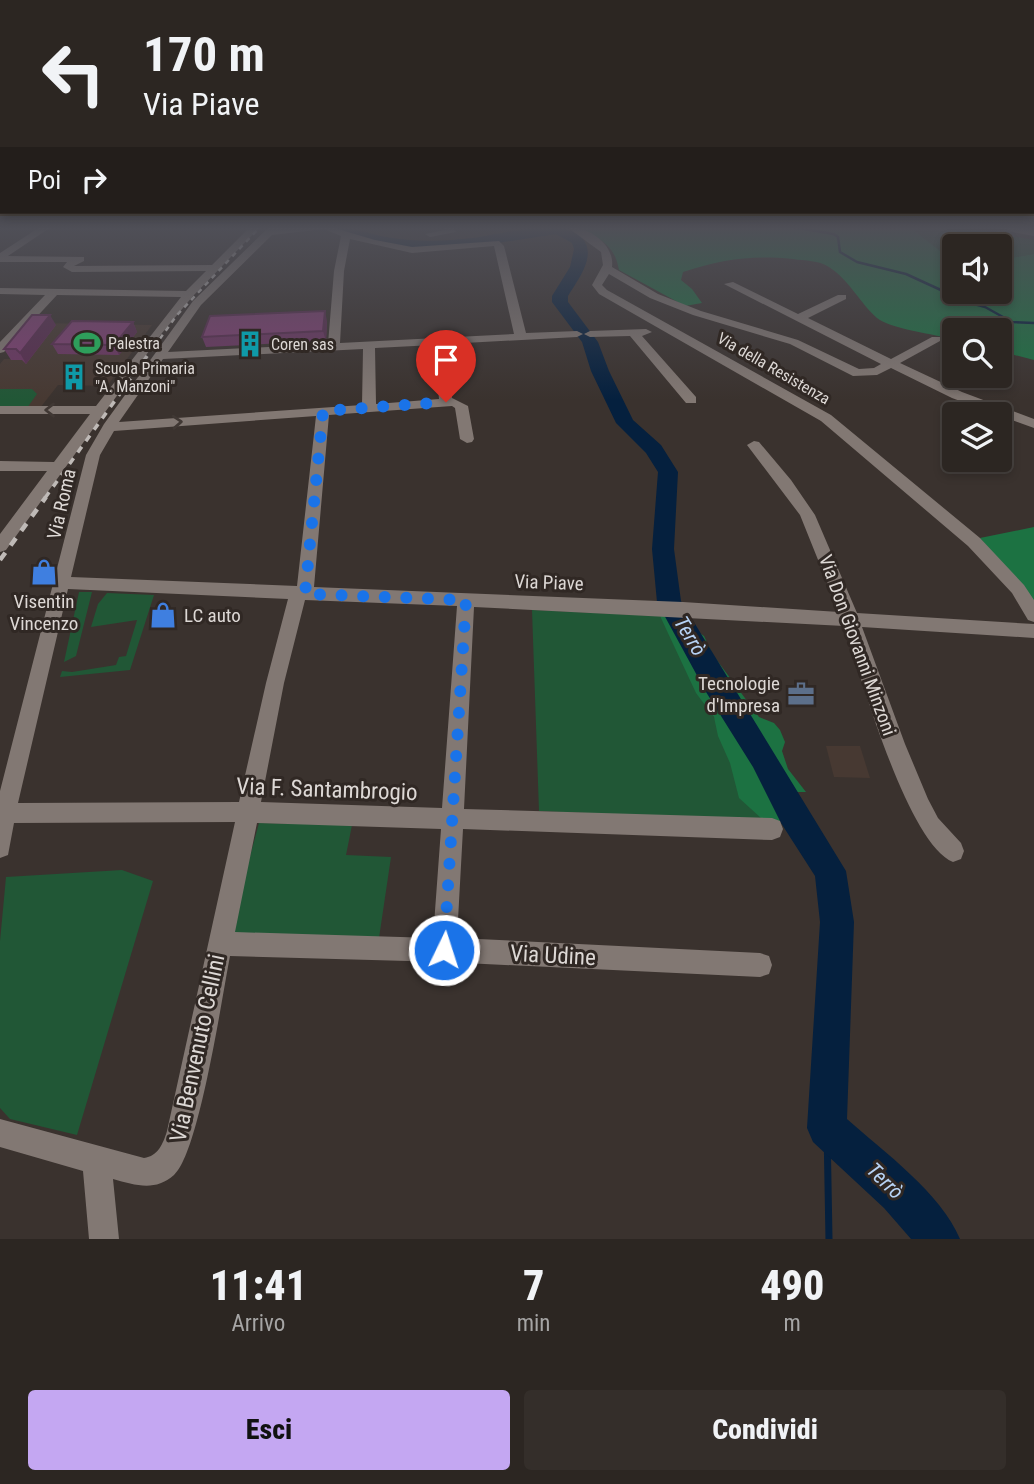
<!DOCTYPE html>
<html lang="it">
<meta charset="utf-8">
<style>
body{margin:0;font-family:"Roboto Condensed",sans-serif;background:#342e2a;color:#f1f3f6;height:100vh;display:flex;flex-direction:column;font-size:26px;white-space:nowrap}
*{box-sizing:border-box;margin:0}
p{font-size:23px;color:#a6a5a5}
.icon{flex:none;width:38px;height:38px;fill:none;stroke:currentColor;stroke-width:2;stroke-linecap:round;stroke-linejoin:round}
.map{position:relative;height:1239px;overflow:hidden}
.drawer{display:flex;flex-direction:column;background:#2c2622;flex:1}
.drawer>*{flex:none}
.banner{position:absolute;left:0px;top:0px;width:1034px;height:214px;box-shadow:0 4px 10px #0003,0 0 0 2px #484340;background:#2c2622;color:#f1f3f6;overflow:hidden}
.tools{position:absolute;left:942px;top:234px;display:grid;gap:14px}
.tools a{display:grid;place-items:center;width:70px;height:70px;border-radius:7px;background:#2c2622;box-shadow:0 4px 10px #0003,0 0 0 2px #484340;font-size:35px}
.pin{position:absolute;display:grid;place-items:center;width:60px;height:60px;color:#fff;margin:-72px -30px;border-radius:50% 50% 50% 0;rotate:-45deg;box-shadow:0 0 7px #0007}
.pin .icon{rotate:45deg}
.me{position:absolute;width:77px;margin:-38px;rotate:4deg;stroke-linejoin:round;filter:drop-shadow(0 0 5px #0008)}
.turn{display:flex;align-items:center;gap:24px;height:147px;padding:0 28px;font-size:32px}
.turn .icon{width:91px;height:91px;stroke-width:2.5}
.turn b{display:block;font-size:49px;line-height:60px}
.then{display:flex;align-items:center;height:66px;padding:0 28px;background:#0003;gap:14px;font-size:26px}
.eta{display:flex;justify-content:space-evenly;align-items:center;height:119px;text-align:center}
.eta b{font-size:42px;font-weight:800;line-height:49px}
.primary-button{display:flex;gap:14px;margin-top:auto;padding:14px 28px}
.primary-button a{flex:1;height:80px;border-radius:7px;background:#c4a7f2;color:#111;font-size:28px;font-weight:800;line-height:80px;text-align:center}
.primary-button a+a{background:#342e2a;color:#f1f3f6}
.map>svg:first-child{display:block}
.built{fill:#473932}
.green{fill:#215736}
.forest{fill:#1c7242}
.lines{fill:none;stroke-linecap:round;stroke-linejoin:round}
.stream-far1{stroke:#05203e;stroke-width:2.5}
.stream{stroke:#05203e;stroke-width:7}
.river{fill:#05203e;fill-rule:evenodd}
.minor{fill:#827873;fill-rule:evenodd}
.rail-far2{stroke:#bfbab7;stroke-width:2.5;stroke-dasharray:5 5;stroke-linecap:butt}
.rail-far1{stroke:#bfbab7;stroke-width:3.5;stroke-dasharray:7 7;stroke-linecap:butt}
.rail{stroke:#bfbab7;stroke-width:4.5;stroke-dasharray:9 9;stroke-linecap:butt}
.wall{fill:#6d3763}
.shaded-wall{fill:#592d50}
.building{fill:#7f4073;stroke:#592d50;stroke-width:2}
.oneway{stroke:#403834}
.route{stroke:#1a73e8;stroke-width:12;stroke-dasharray:0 21.6}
.labels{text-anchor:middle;stroke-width:6;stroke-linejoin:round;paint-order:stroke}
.far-poi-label{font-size:16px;fill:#ddd8d5;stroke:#302824;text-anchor:start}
.far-street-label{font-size:16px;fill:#ddd8d5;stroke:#302824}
.street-label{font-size:19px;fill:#ddd8d5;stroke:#302824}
.poi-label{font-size:19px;fill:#ddd8d5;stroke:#302824}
.water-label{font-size:21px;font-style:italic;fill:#b7d3f5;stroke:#302824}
.near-street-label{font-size:23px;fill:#ddd8d5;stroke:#302824}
</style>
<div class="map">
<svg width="1034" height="1239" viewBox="0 0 1034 1239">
<rect width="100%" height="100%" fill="#3a322e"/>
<g class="built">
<path d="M40,323L152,325L107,386L58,385L40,408L0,407V364L4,359H11Z"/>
<path d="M826,746H860L870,778L834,777Z"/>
</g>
<g class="green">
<path d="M859,227H960L1034,240V254L999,260V247H954L953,262L912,229Z"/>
<path d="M0,389H32L37,394L27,408H0Z"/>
<path d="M79,592H92L76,656L64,662Z"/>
<path d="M107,593L154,595L130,670L60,677L62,671L72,672L116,665L119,657L126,656L137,620L91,627L98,604Z"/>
<path d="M532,610L660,616L769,821L539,811Z"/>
<path d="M259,823L352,825L346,855L391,857L379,938L229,934Z"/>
<path d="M122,870L153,881L77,1135L10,1119L0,1108V941L6,877Z"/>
</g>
<g class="forest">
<path d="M578,227L912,229L954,262V292H999V260L1034,254V360L999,351V331H954V339C936,335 888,328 877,318C860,303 850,281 829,267C818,260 806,261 793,259C749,255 725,259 683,272L681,280L692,289L702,303L685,306L619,270C614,243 600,240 578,227Z"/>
<path d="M1034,527V602L980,538Z"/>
<path d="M674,615L720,704C730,715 733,730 741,742C745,749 752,751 757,756C774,773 778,799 780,822L761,818L739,798L730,763L718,736L714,717L696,693L660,616Z"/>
<path d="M685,623L704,636L713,655L759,717L774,723L780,730L785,742L782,751L788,769L806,792H788L726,696Z"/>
</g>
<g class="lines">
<path class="stream-far1" d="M791,227L834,234L838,237L840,252L857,262L906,274L967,302L985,307L1012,322L1034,323"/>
<path class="stream" d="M827,1128L829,1239"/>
<path class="river" d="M329,227C351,226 371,235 392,238C419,242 446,241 473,238C500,235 562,216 582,238C598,255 577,281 568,296V302L598,342L609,371L633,420L661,445L678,472L674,549L681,601L846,871L854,922L847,1119C884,1152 941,1193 960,1239H911L884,1208L813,1142L807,1128L820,922L815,876L781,823L753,767L706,692L657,602L652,549L658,472L646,453L616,423L591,371L582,342L552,302V296L570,267L574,249L572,243L556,234L472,247L420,249L365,241Z"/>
<g class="minor">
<path d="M40,227H51L8,256L84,257V261L74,266L212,265L250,227H260L193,296L162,333L6,550L0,552V534L47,471H0V461L54,462L90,414H0V406H96L181,297L57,295L4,352L0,353V342L45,295L0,294V288L186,291L206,271L72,272L63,267L67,262H0V253Z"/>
<path d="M269,227H331L375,240L412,247L499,241L504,246L526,333L577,331L583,334L577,337L446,344L452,398L468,406L474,439L472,442L467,443L460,439L455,408L452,406L329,415L314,587L683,602L839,612L800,515L747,445L754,441L759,442L791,480L815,515L857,613L1034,624V638L862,627L905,744L928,799L938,818L961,843L964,851L961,859L953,862C907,843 861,676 844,626L474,607L464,809L772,818L780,821L783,829L780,837L772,840L463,829L457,938L760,953L769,956L772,965L769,974L760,977L444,962L230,956C222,997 199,1153 174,1175C155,1192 135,1185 113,1179L119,1239H89L83,1171L0,1147V1119L144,1158C158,1156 163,1144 167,1131L235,822L14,823L8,855L0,858V791L86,455L104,424L193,301ZM324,229L341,236L334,271L328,344L168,352L201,305L272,235ZM350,239L412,253L494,246L514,334L340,343L344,271ZM434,345L439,399L376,404L375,348ZM363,349L362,405L119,422L163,359ZM316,416L297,586L71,577L100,455L114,431ZM68,589L288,599L266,683L239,802L18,803ZM305,600L457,606L442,808L261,802L284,683ZM257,823L441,829L433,938L235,932Z"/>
<path d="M445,227H453L456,232L430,237L425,234L445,230Z"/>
<path d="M567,227C588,226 615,244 612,267L658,294L701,311L798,340L859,369L874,368L881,364L724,284L733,282L798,314L838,295H846V299L808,318L891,359L932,337H940V341L900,363L962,392L1034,419V428L952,398L891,368L877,375L853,376L790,344L693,315L650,298L609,274L602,285L607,290L831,415L980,538L1024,585L1034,600V622L1028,620L1012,593L968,546L821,421L599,294L592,285L603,265L601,252Z"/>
<path d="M996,227L1034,230V236L1001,230Z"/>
<path d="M646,329L652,332L642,336L696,397V403H686L630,336L590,337L584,334L590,331Z"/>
</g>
<path class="rail-far2" d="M154,347L177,315L260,227"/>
<path class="rail-far1" d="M45,498L155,345"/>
<path class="rail" d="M0,560L46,497"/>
</g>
<g class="wall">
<path d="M327,321L326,341L206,347L202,337Z"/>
<path d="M133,322L137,332L119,355L58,354L52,344Z"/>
<path d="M56,325L26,364L22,360H11L4,349Z"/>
</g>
<g class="shaded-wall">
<path d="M325,311L327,321L326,341L323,331Z"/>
<path d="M50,315L56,325L26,364L20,353Z"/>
<path d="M133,322L137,332L119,355L114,345Z"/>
</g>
<g class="building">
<path d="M325,311L323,331L202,337L210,316Z"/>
<path d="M32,315H50L20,353L16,349H4Z"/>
<path d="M72,321L133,322L114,345L52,344Z"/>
</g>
<defs><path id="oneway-chevron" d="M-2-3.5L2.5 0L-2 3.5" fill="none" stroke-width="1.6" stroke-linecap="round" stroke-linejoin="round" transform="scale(1.75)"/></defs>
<g class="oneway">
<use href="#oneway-chevron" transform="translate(50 410) rotate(180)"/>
<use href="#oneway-chevron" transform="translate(177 422) rotate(-4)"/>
</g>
<linearGradient id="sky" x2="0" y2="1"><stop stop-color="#201c19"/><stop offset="0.57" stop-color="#4f4f57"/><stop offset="1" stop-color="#4f4f57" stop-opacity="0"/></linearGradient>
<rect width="1034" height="400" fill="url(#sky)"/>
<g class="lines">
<path class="route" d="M444,950L466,600L305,594L323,411L446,402"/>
</g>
<defs>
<g id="stadium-bare" transform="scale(2.1)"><path d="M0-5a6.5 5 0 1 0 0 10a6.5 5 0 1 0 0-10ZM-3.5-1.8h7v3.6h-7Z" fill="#2e9e5b" stroke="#302824" stroke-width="2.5" paint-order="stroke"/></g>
<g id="building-bare" transform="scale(2.1)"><path d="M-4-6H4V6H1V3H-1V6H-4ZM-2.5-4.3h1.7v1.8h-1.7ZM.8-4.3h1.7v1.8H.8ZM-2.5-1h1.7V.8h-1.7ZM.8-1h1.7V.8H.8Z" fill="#0f9aa8" stroke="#302824" stroke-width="2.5" paint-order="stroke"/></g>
<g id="shop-bare" transform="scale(2.1)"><path d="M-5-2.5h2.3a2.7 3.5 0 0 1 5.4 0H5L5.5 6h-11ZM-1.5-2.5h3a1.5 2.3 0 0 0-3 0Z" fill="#3f7fe0" stroke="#302824" stroke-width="2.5" paint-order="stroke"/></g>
<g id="office-bare" transform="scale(2.1)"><path d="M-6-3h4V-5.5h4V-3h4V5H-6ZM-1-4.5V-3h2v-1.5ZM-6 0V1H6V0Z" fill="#5c6f8a" stroke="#302824" stroke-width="2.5" paint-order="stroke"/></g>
</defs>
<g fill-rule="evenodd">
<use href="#stadium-bare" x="87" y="343"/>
<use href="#building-bare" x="250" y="344"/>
<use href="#building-bare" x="74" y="377"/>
<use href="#shop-bare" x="44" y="572"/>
<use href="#shop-bare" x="163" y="615"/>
<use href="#office-bare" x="801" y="694"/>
</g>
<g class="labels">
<g class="far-poi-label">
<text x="108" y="349">Palestra</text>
<text x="271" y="350">Coren sas</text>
<text x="95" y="374">Scuola Primaria<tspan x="95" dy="18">"A. Manzoni"</tspan></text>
</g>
<g class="far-street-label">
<text transform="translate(774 368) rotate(30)" y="6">Via della Resistenza</text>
</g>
<g class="street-label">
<text transform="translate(61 504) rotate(-77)" y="7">Via Roma</text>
<text transform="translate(549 582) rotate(2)" y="7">Via Piave</text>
<text transform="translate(858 645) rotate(70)" y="7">Via Don Giovanni Minzoni</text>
</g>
<g class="poi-label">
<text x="44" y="608">Visentin<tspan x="44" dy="22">Vincenzo</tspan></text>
<text x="184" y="622" text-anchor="start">LC auto</text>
<text x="780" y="690" text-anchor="end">Tecnologie<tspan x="780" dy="22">d'Impresa</tspan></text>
</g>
<g class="water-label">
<text transform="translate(690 636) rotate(59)" y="7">Terrò</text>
<text transform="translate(885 1181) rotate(44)" y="7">Terrò</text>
</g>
<g class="near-street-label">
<text transform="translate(327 789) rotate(2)" y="8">Via F. Santambrogio</text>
<text transform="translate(553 955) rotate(3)" y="8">Via Udine</text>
<text transform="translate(197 1048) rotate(-78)" y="8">Via Benvenuto Cellini</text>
</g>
</g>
</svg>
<div class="tools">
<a><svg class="icon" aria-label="sound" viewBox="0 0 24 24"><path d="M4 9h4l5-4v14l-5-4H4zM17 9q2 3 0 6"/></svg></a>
<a><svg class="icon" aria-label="search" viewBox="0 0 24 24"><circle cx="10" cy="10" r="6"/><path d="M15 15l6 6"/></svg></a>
<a><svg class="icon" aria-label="layers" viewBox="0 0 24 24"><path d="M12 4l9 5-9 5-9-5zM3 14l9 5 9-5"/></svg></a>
</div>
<div class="pin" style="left:446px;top:402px;background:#d93025"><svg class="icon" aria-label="arrive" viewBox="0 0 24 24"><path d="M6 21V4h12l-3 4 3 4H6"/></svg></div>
<svg class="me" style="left:444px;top:950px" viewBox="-20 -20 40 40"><circle r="17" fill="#1a73e8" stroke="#fff" stroke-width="3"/><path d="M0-11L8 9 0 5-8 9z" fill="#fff"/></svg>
<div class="banner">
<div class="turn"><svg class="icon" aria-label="left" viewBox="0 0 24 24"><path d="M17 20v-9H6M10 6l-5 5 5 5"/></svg><div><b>170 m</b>Via Piave</div></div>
<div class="then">Poi<svg class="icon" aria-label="right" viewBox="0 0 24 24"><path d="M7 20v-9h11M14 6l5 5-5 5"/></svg></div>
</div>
</div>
<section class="drawer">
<div class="eta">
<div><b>11:41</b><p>Arrivo</p></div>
<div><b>7</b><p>min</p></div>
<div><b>490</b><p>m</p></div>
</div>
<div class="primary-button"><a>Esci</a><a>Condividi</a></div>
</section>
